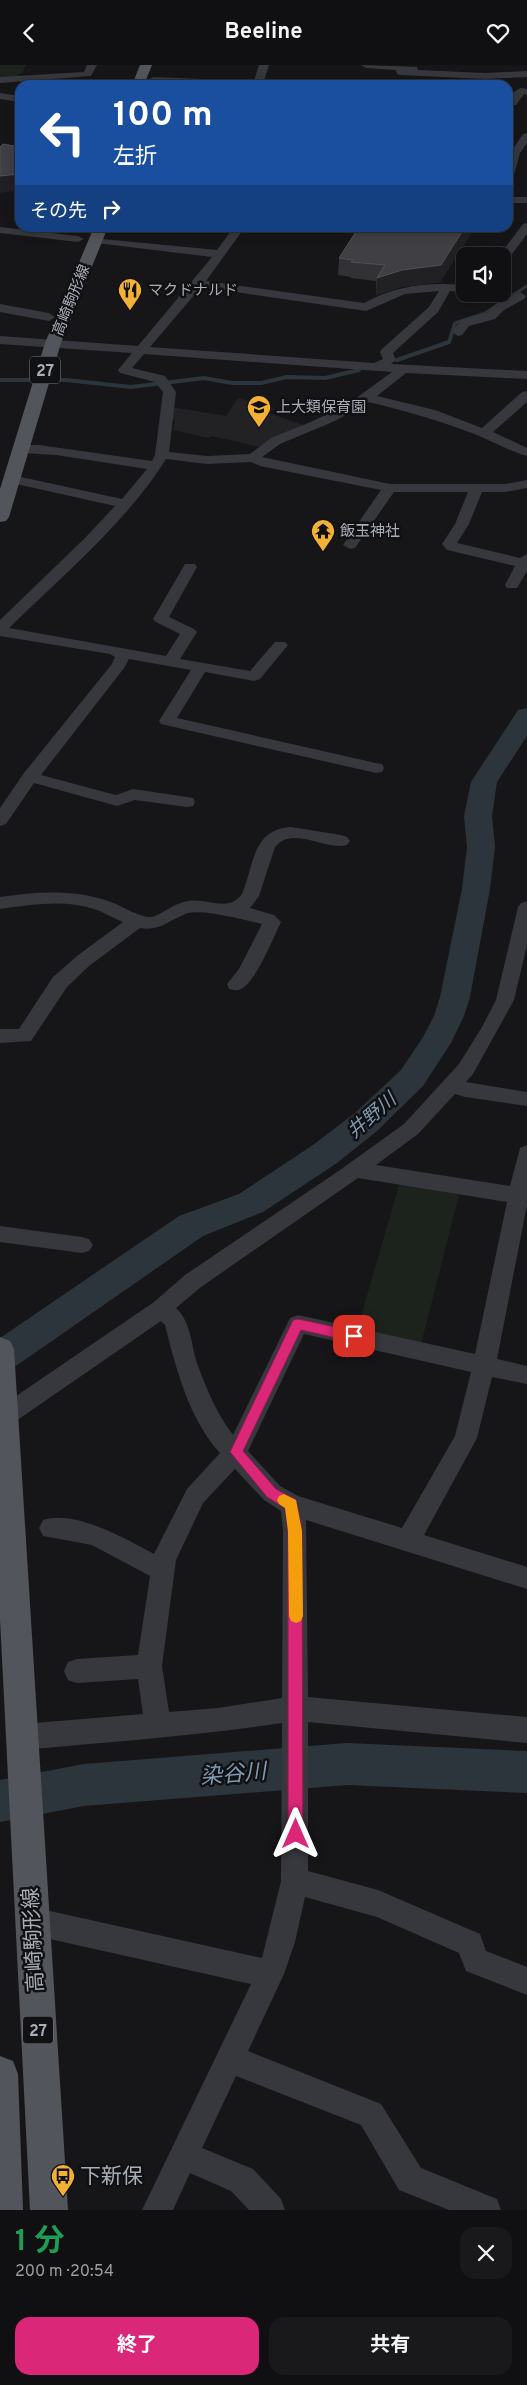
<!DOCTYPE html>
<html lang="ja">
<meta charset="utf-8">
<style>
body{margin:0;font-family:Overpass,"Noto Sans JP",sans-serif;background:#19191b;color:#f1f3f6;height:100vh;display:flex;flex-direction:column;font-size:19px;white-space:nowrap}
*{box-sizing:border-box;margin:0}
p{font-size:16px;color:#9c9d9f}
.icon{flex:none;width:28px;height:28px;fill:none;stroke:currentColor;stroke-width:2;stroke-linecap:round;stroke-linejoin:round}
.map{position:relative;height:2145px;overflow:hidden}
.drawer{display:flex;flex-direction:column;background:#101012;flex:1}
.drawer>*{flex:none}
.hud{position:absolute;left:15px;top:15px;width:498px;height:152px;border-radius:15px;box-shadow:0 2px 12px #0003,0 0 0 1px #303032;background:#1a4fa0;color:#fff;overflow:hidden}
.tools{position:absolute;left:456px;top:182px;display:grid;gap:10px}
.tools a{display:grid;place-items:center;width:55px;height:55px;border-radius:10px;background:#101012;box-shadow:0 2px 12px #0003,0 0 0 1px #303032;font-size:25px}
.pin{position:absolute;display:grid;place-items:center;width:42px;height:42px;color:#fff;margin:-21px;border-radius:10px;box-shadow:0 2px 8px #0006}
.me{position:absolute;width:55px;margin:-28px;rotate:0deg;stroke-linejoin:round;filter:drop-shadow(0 0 4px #0008)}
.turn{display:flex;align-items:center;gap:18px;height:105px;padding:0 15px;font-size:22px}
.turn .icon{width:65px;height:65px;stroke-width:2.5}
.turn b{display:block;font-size:35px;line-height:42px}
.then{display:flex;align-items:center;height:48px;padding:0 15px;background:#0003;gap:10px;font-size:19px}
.round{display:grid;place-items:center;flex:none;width:52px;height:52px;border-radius:15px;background:#19191b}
.head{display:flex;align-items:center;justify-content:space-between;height:85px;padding:0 15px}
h1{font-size:30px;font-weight:700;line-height:38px;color:#1e9e55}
.button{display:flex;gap:10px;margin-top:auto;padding:10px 15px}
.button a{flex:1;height:58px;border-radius:15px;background:#db2777;color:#fff;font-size:20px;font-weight:700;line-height:58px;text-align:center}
.button a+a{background:#19191b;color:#f1f3f6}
header{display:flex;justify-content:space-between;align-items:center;height:65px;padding:0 15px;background:#101012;font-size:22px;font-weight:700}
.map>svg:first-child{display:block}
.built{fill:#222225}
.green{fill:#1c231d}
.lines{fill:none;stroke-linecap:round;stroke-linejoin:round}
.stream-far1{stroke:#2c353c;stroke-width:3}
.stream{stroke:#2c353c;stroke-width:4}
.river{fill:#2c353c;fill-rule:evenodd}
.minor{fill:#37383d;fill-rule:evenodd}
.major{fill:#53555c;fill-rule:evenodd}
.wall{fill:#323236}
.shaded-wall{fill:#212124}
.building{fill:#3f3f44;stroke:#4f5156}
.route{fill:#db2777;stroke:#8e194d}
.slow{fill:#f59e0b}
.labels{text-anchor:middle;stroke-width:5;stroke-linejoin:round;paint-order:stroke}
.far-poi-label{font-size:15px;fill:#a8adb8;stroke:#111113;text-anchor:start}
.far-street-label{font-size:15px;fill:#a8adb8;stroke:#111113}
.shield{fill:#111113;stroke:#7b7e86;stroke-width:1}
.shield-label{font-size:16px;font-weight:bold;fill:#a8adb8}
.water-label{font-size:19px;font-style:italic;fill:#7f9bb3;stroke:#111113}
.near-street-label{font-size:21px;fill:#a8adb8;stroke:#111113}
.near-poi-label{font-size:21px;fill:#a8adb8;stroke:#111113;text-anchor:start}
.near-water-label{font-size:22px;font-style:italic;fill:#7f9bb3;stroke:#111113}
</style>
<header><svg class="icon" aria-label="back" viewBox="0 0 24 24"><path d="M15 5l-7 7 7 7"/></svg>Beeline<svg class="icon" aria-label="heart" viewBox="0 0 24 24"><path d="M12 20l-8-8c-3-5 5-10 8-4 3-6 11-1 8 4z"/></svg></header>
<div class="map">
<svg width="527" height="2145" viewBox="0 0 527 2145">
<rect width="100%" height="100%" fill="#161618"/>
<path class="built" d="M238,333L274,343L269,348L306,361L258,382L231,375L211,371L209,373L173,365L175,355L170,354L172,342L226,351Z"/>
<g class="green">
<path d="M0,0H26C20,14 14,12 0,12Z"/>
<path d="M400,1117L459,1130L421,1279L357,1265Z"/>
</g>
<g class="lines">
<path class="stream-far1" d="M454,260L455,258L485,248L527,221"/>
<g class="stream">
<path d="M397,295L449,277L455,259"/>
<path d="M0,315H66L131,322L204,313L232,318H261L287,312L325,313L359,305"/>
</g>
<g class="river">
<path d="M527,643V671L497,717L492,751L495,782L490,824L470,932L464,951L451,978L423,1021L377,1066L337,1098L263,1147L203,1171L13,1303L0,1307V1273L179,1151L239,1129L313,1080L355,1048L401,1005L423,972L434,951L440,932L462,824L467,782L464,751L471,717L518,645Z"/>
<path d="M347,1678L527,1686V1728L347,1720L84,1741L0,1757V1715L84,1699Z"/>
</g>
<g class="minor">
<path d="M87,0H97L91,11L0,18V12L84,7Z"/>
<path d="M259,0H269L264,16L282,17L287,20L153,18L148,15L153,12L254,16Z"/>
<path d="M361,0L417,2L418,5L485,8L527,6V12L485,14L400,10L397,9L396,5L366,3Z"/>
<path d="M521,23L527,24V30L524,29L516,40H508C507,35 515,24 521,23Z"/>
<path d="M0,28L20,31V37L0,34Z"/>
<path d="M527,68V78L520,88L513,113L508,116L510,88L523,69Z"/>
<rect x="508" y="132" width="19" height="6"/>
<path d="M527,158V169L506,197L502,198V191H499L523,159Z"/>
<path d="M0,162L78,171L84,174L78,177L0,168Z"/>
<path d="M234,162H245L206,216L364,238C397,220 429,217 465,220V228L450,226L438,247L393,288L396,295L391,299L527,306V314L406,308L377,331L435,345L482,363L522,327L527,326V337L493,367L527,383V391C509,386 494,377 477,370C441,356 406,346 369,337L335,356L280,379L262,392L390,419H505L527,415V423L505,427H482L469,459L457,478L520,493L527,489V506L517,523H507L505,520L515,501L447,485L442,479L455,459L468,427H394L355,483L350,484L343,480L381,425L260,401L251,397L207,399L166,394C127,457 63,510 9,563L166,591L180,569L156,557L153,554L185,499H195L197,502L169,552L194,564L197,567L180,594L250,606L275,577H285L288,580L260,614L254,616L205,607L177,653L376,698L382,699L384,703L382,707L376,708L161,659L159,656L191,605L129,594L124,603L41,710L116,730L133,724L187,732L193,733L195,737L193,741L187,742L135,735L117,741L34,718L6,759L0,761V743L24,708L112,599L115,592L110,589L0,571V555L85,473L115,441L12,418L5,414L12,410L122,434L147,404L56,390L22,388L15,384L22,380H39L152,396L155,390L163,327L155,317L120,308L118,305L132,288L0,279V271L138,281L212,192L96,178L90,175L92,173L217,185ZM201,222L366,246L405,229L439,226L429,242L382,284L380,287L383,294L374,298L150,282ZM144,289L392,307L348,339L313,356L271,373L250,389L207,391L169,387L176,327L165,311L132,303Z"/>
<path d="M520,227L526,231L524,234L504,245L495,254L469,261L462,270L458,271L452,267L461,255L487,248L496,239Z"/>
<path d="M0,239L49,248L55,252L49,256L0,247Z"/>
<path d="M291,762L341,770L347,772L350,776L347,780C325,786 293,760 275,782L259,831L250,843L274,850L281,857C273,873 256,917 241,924C237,926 234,925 229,924L227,919L239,904L262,859C246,855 203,844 188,848C170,854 160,867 140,863L89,901L67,922L31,976L0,978V964H19L53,912L77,891L123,857C113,853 104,847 94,844C64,834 31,840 0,844V832C37,827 72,824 108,836C121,840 133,849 147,852H153C165,847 175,838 188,836C208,833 228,848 242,829C254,801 252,764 291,762Z"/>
<path d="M527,836V880L514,935L473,1009L466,1017L527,1027V1041L465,1032L455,1029L418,1069L376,1100L510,1121L520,1083L527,1080V1140L497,1294L527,1301V1319L492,1312L477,1373L424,1470L527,1502V1524L306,1455L308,1632L527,1652V1678L308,1657V1806L378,1825L480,1869L486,1886L527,1902V1930L466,1906L459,1888L377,1852L305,1832L295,1877L284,1909L248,1986L381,2039L421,2103L497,2134L501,2145H449L399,2125L361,2060L236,2011L202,2083L253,2104L281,2134L285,2145H249L231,2126L190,2108L173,2145H142L251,1919L32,1870L22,1866L18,1856L22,1846L32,1842L262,1893L281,1816L282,1658C196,1671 109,1677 22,1685L13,1681L9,1672L13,1663L22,1659L143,1649L138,1614L77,1618L68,1615L64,1606L68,1597L77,1594L138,1590L150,1511L92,1480L43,1471L39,1463L43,1455C74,1444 126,1474 154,1489L187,1424L220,1388C189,1354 176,1304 165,1260L161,1256L13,1358L5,1361L0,1359V1342L154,1237L185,1210L340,1105L404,1059L459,999L482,962L496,935L518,842L521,838ZM358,1113L507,1137L475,1289L298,1250L290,1253L233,1370C217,1349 207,1325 198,1301C191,1282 192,1258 176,1243L201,1222ZM304,1269L471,1307L455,1371L402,1463L298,1431L280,1421L248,1386ZM235,1404L264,1435L281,1446L283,1466L282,1633L218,1643L169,1647L162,1601L176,1495L203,1438Z"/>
<path d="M0,1161L82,1172L89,1174L93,1180L89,1186L82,1188L0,1177Z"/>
</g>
<g class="major">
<path d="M140,0H152L144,20H132Z"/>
<path d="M94,162H108L61,278L9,452L6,456L0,457V424L45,278Z"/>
<path d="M0,1272L10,1276L14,1284L68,2145H30L0,1554Z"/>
<path d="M0,1991L13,1996L18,2009L23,2145H0Z"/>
</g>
</g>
<path class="wall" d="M359,162H472V167L440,217L401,222L376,230V216L351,213V212L338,210L339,193Z"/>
<g class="shaded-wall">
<path d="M20,108V125L0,128V111Z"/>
<path d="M465,162H472V167L440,217L401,222L376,230L377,213L402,205Z"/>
</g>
<g class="building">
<path d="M3,79L20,82V108L19,109L0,111V82Z"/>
<path d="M359,162H465L441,200L402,205L377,213L385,200L351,197L353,195L339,193Z"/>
</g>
<path class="route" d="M298,1254L354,1266L360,1271L354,1277L301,1265L243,1386L276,1424L296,1435L302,1466L303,1769L301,1775L296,1777L290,1775L288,1769V1466L285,1443L267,1432L230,1387L293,1255Z"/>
<path class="slow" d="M284,1429L296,1435L302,1466L303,1551L301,1556L296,1558L291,1556L289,1551L288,1466L285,1443L279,1439L277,1435L279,1431Z"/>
<defs>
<g id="restaurant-pin" transform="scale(1.25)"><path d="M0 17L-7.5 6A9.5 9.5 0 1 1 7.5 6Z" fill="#f2b134" stroke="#111113"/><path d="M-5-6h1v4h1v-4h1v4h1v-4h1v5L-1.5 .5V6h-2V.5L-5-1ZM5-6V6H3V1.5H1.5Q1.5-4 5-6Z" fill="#111"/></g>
<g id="school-pin" transform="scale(1.25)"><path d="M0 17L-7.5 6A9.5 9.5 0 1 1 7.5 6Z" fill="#f2b134" stroke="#111113"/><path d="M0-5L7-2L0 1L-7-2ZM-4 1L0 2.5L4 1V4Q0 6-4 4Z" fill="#111"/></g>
<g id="temple-pin" transform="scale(1.25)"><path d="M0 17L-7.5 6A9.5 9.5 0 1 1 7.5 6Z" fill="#f2b134" stroke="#111113"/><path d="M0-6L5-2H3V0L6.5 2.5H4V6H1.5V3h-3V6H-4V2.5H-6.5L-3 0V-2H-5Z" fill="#111"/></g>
<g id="bus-pin" transform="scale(1.25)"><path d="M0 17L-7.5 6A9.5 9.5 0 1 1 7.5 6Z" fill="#f2b134" stroke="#111113"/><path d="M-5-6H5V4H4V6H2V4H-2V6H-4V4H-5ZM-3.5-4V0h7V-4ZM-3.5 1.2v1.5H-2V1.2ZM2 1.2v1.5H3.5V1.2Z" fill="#111"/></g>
</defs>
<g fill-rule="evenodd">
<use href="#restaurant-pin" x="130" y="225"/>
<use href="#school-pin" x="259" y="342"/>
<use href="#temple-pin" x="323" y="466"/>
<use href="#bus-pin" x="63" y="2111"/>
</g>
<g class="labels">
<g class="far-poi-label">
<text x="148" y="230">マクドナルド</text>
<text x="276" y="347">上大類保育園</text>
<text x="340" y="471">飯玉神社</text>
</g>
<g class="far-street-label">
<text transform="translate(71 235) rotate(-68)" y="5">高崎駒形線</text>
</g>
<g class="shield">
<rect x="30" y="291.5" width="30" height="27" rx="4"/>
<rect x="23" y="1951.5" width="30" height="27" rx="4"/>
</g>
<g class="shield-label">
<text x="45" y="311">27</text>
<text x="38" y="1971">27</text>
</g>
<g class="water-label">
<text transform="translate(371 1050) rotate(-41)" y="7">井野川</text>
</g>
<g class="near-street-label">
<text transform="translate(33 1875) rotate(-93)" y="7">高崎駒形線</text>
</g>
<g class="near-poi-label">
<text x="80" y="2118">下新保</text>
</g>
<g class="near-water-label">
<text transform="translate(233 1708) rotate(-5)" y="8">染谷川</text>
</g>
</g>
</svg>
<div class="tools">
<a><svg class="icon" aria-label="sound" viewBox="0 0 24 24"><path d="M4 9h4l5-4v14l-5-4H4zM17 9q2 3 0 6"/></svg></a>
</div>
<div class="pin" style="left:354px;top:1271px;background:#d93025"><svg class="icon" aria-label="arrive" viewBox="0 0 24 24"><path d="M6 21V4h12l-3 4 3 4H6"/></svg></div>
<svg class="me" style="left:296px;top:1769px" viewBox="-20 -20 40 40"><path d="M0-17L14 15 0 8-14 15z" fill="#db2777" stroke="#fff" stroke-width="4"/></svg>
<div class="hud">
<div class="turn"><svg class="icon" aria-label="left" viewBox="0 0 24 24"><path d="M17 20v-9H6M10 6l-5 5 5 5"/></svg><div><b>100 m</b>左折</div></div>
<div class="then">その先<svg class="icon" aria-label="right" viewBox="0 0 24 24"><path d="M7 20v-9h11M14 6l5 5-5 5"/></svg></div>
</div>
</div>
<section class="drawer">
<div class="head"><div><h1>1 分</h1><p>200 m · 20:54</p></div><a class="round"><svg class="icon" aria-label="close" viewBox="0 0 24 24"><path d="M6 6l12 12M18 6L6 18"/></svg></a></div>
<div class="button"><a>終了</a><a>共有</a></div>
</section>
